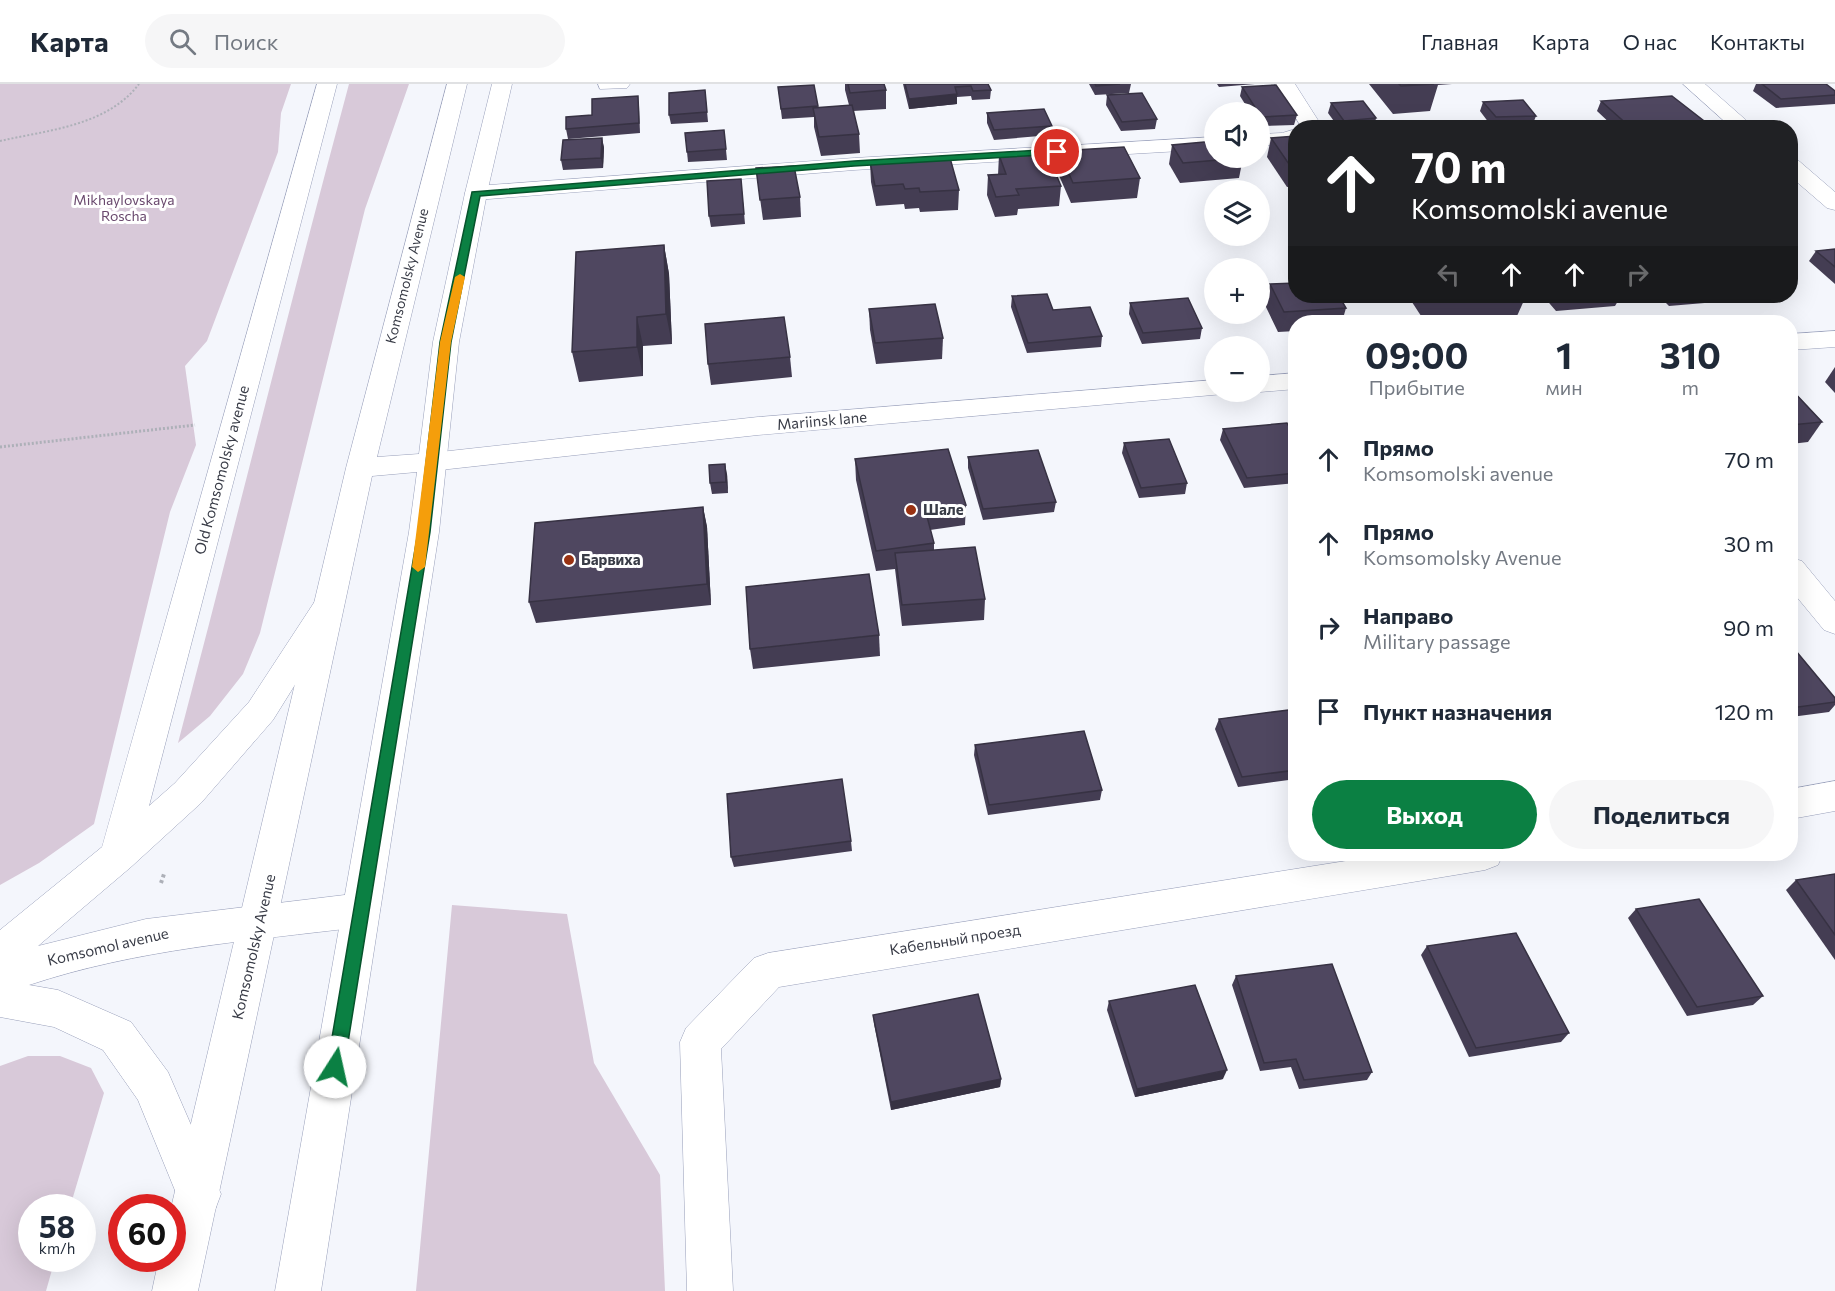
<!DOCTYPE html>
<html lang="ru">
<meta charset="utf-8">
<style>
body{margin:0;font-family:Commissioner,sans-serif;background:#f6f6f7;color:#1f2937;height:100vh;display:flex;flex-direction:column;font-size:22px;white-space:nowrap}
*{box-sizing:border-box;margin:0}
p{font-size:20px;color:#747a83}
.icon{flex:none;width:33px;height:33px;fill:none;stroke:currentColor;stroke-width:2;stroke-linecap:round;stroke-linejoin:round}
.map{position:relative;flex:1;overflow:hidden}
.sheet{position:absolute;left:1288px;top:231px;width:510px;height:546px;display:flex;flex-direction:column;background:#fff;border-radius:24px;box-shadow:0 6px 24px #0002}
.sheet>*{flex:none}
.hud{position:absolute;left:1288px;top:36px;width:510px;height:183px;border-radius:24px;box-shadow:0 6px 24px #0002;background:#202124;color:#fff;overflow:hidden}
.controls{position:absolute;left:1204px;top:18px;display:grid;gap:12px}
.controls a{display:grid;place-items:center;width:66px;height:66px;border-radius:50%;background:#fff;box-shadow:0 6px 24px #0002;font-size:30px}
.speed{position:absolute;left:18px;top:1110px;display:flex;gap:12px;font-size:30px;font-weight:700;text-align:center}
.speed>*{display:grid;place-content:center;width:78px;height:78px;border-radius:50%;background:#fff;box-shadow:0 6px 24px #0002;line-height:1}
.speed small{font-size:15px;font-weight:400}
.speed .limit{border:9px solid #d22;background:#fff;color:#111}
.pin{position:absolute;display:grid;place-items:center;width:51px;height:51px;color:#fff;margin:-26px;border:3px solid #fff;border-radius:50%;box-shadow:0 2px 6px #0007}
.me{position:absolute;width:66px;margin:-33px;rotate:10deg;stroke-linejoin:round;filter:drop-shadow(0 0 4px #0008)}
.turn{display:flex;align-items:center;gap:21px;height:126px;padding:0 24px;font-size:27px}
.turn .icon{width:78px;height:78px;stroke-width:2.5}
.turn b{display:block;font-size:42px;line-height:51px}
.lanes{display:flex;align-items:center;height:57px;padding:0 24px;background:#0003;justify-content:center;gap:30px;direction:ltr}
.lanes .off{opacity:.35}
.eta{display:flex;justify-content:space-evenly;align-items:center;height:102px;text-align:center}
.eta b{font-size:36px;font-weight:700;line-height:42px}
.button{display:flex;gap:12px;margin-top:auto;padding:12px 24px}
.button a{flex:1;height:69px;border-radius:36px;background:#0b8043;color:#fff;font-size:24px;font-weight:700;line-height:69px;text-align:center}
.button a+a{background:#f6f6f7;color:#1f2937}
ul{padding:0;list-style:none}
li{display:flex;align-items:center;gap:18px;height:84px;padding:0 24px}
li div{flex:1}
li b{display:block;font-size:22px}
li em{font-style:normal}
header{display:flex;align-items:center;gap:36px;box-sizing:border-box;height:84px;padding:0 30px;background:#fff;border-bottom:2px solid #e0e1e3}
header strong{font-size:28px}
nav{display:flex;gap:33px;margin-inline-start:auto;font-size:21px}
.search{width:420px;height:54px;background:#f6f6f7;display:flex;align-items:center;gap:15px;box-sizing:border-box;padding:0 21px;border-radius:33px;color:#747a83;font-size:22px}
.map>svg:first-child{display:block}
.green{fill:#d8c9d9}
.lines{fill:none;stroke-linecap:round;stroke-linejoin:round}
.street-casing{stroke:#989fba;stroke-width:1}
.secondary-casing{stroke:#989fba;stroke-width:1}
.primary-casing{stroke:#989fba;stroke-width:1}
.path-far2{stroke:#adb0b8;stroke-width:2;stroke-dasharray:2 2;stroke-linecap:butt}
.path-far1{stroke:#adb0b8;stroke-width:3;stroke-dasharray:2 2;stroke-linecap:butt}
.path{stroke:#adb0b8;stroke-width:4;stroke-dasharray:3 3;stroke-linecap:butt}
.street{fill:#fff;fill-rule:evenodd}
.secondary{fill:#fff;fill-rule:evenodd}
.primary{fill:#fff;fill-rule:evenodd}
.wall{fill:#443d53}
.shaded-wall{fill:#373243}
.building{fill:#4f4760;stroke:#373243;stroke-width:1.5}
.route{fill:#0b8043;stroke:#07532c;stroke-width:1.5}
.slow{fill:#f59e0b}
.poi-dot{fill:#993212;stroke:#fff;stroke-width:2}
.labels{text-anchor:middle;stroke-width:6;stroke-linejoin:round;paint-order:stroke}
.far-park-label{font-size:14px;fill:#69486d;stroke:#fff}
.far-street-label{font-size:14px;fill:#393c47;stroke:#fff}
.street-label{font-size:15px;fill:#393c47;stroke:#fff}
.poi-label{font-size:15px;font-weight:bold;fill:#393c47;stroke:#fff;text-anchor:start}
</style>
<header>
<strong>Карта</strong>
<div class="search"><svg class="icon" aria-label="search" viewBox="0 0 24 24"><circle cx="10" cy="10" r="6"/><path d="M15 15l6 6"/></svg>Поиск</div>
<nav><a>Главная</a><a>Карта</a><a>О нас</a><a>Контакты</a></nav>
</header>
<div class="map">
<svg width="1835" height="1207" viewBox="0 0 1835 1207">
<rect width="100%" height="100%" fill="#f4f6fc"/>
<g class="green">
<path d="M0,0H291L281,29L278,68L207,257L185,282L196,361L170,428L94,740L39,779L0,801Z"/>
<path d="M349,0H409L365,125L260,549L243,590L210,632L178,659C236,439 290,219 349,0Z"/>
<path d="M452,821L567,830L594,979L660,1091L665,1207H416Z"/>
<path d="M28,972H60L91,984L104,1009L70,1123L32,1124V1174L55,1175L46,1207H0V982Z"/>
</g>
<g class="lines">
<g class="street-casing">
<g id="street">
<path d="M317,0H337L149,722L175,699L249,618L317,514L328,511L339,514L344,522L273,636L201,719L131,783L38,862L146,835L361,809L374,814L380,826L374,838L361,843C247,857 138,865 29,901L58,906L131,938L168,988L221,1110L215,1126L199,1132L183,1126L138,1016L103,966L54,943L0,933V846L102,763Z"/>
<path d="M598,0H630L627,4L600,5Z"/>
<path d="M1275,0H1295L1323,44H1302Z"/>
<path d="M1683,0H1705L1755,44H1732Z"/>
<path d="M1296,45V58L1260,62V50L1282,49Z"/>
<path d="M1215,53V65L854,86L476,116L468,114L465,109L468,104L476,102L854,74Z"/>
<path d="M1791,76L1799,77L1835,108V126L1827,124L1791,93Z"/>
<path d="M1791,474L1802,477L1835,517V550L1824,546L1791,506Z"/>
<path d="M1835,697V727L1791,735V705Z"/>
<path d="M1390,770H1503L1498,781L1485,786L779,903L721,965L733,1207H687L680,958L686,944L754,874L768,869Z"/>
</g>
</g>
<g class="secondary-casing">
<g id="secondary">
<path d="M1835,247V263L1791,266V250Z"/>
<path d="M1296,289V305L1260,308H1258L1260,292Z"/>
<path d="M1215,296V308H1226L1224,310L758,351L431,387L421,384L417,378L421,372L431,369L758,333Z"/>
</g>
</g>
<g class="primary-casing">
<path id="primary" d="M447,0H467L377,373L419,370L433,258L465,109L492,0H512L487,109L459,258L439,448L321,1207H275L409,448L417,388L372,392L198,1207H152L159,1174H172L171,1124L346,384Z"/>
</g>
<path class="path-far2" d="M0,57C48,46 107,42 139,0"/>
<path class="path-far1" d="M0,363L195,341"/>
<path class="path" d="M161,799L164,790"/>
<use href="#street" class="street"/>
<use href="#secondary" class="secondary"/>
<use href="#primary" class="primary"/>
</g>
<g class="wall">
<path d="M845,0H884L886,6V25L853,27L859,50L860,69L821,72L814,43V33L782,35L778,3L814,1L818,24L849,21L845,6Z"/>
<path d="M903,0H988L991,6L990,15L972,16L971,12L957,13V20L909,25Z"/>
<path d="M1089,0H1131L1129,9L1095,11Z"/>
<path d="M1217,0H1255L1219,3Z"/>
<path d="M1369,0H1452L1438,1L1430,27L1393,30Z"/>
<path d="M1756,0H1826L1835,11V20L1776,24L1753,7Z"/>
<path d="M1242,3L1297,31L1294,41L1260,42V28H1250L1240,12Z"/>
<path d="M705,6L708,38L671,40L669,31Z"/>
<path d="M1107,11L1157,35L1155,45L1121,47L1106,21Z"/>
<path d="M1601,17L1704,37L1701,44H1615L1597,27Z"/>
<path d="M1483,18L1536,32L1532,42L1492,43L1480,27Z"/>
<path d="M1331,19L1376,34L1374,44H1339L1328,29Z"/>
<path d="M639,22L640,49L568,55L566,45L592,31Z"/>
<path d="M987,29L1052,42L1051,51L994,56L987,39Z"/>
<path d="M724,46L727,76L688,78L687,68Z"/>
<path d="M1296,52V102L1287,103L1267,73L1271,54Z"/>
<path d="M602,54L604,64L603,84L563,86L561,76Z"/>
<path d="M1172,61L1243,74L1239,94L1180,99L1169,80Z"/>
<path d="M1059,67L1140,94L1137,114L1071,119L1057,87Z"/>
<path d="M999,71L1061,102L1059,122L1018,125L1017,131L995,133L987,111L988,91H998Z"/>
<path d="M870,78L959,106L958,126L920,128L919,124L905,125L904,120L876,122L871,98Z"/>
<path d="M756,85L800,113L801,133L763,136Z"/>
<path d="M741,95L745,140L711,143L709,132Z"/>
<path d="M664,161L669,190L672,260L643,262V292L579,298L572,268Z"/>
<path d="M1835,165V200L1809,177L1816,167Z"/>
<path d="M1270,200L1346,224L1342,238H1296V247L1278,248L1265,221Z"/>
<path d="M1012,212L1053,226L1102,252L1101,263L1027,269L1011,223Z"/>
<path d="M1408,212H1526L1517,232L1425,238Z"/>
<path d="M1537,212H1623H1621L1615,222L1556,227L1544,213L1539,214Z"/>
<path d="M1659,212H1743L1740,216L1669,222Z"/>
<path d="M1130,219L1202,244L1200,255L1142,260L1129,230Z"/>
<path d="M869,225L943,254L942,275L876,280L870,246Z"/>
<path d="M790,273L792,293L711,301L708,280Z"/>
<path d="M1835,283V309L1825,298Z"/>
<path d="M1791,305L1822,338L1808,358L1791,360Z"/>
<path d="M1223,345L1296,356V399L1244,404L1220,356Z"/>
<path d="M1124,359L1187,399L1185,410L1139,414L1122,369Z"/>
<path d="M968,373L1056,418L1054,428L983,436L968,384Z"/>
<path d="M855,375L966,421L965,441L930,446L934,459V466L985,515L984,536L902,542L895,485L876,487L856,396Z"/>
<path d="M727,390L728,409L712,410L710,399Z"/>
<path d="M703,423L707,443L711,521L536,539L529,518Z"/>
<path d="M879,551L880,572L753,585L750,565Z"/>
<path d="M1791,567L1835,614V621L1829,628L1791,633Z"/>
<path d="M1296,625V695L1238,703L1215,645L1219,635Z"/>
<path d="M975,661L1102,706L1100,716L988,731L974,671Z"/>
<path d="M851,757L852,767L734,783L731,773Z"/>
<path d="M1835,790V876L1786,806L1796,796Z"/>
<path d="M1636,825L1763,912L1753,921L1687,932L1628,834Z"/>
<path d="M1427,862L1569,949L1561,958L1469,973L1421,871Z"/>
<path d="M1236,892L1372,988L1367,996L1299,1005L1291,983L1260,987L1232,901Z"/>
<path d="M1109,917L1223,995L1135,1013L1107,926Z"/>
<path d="M873,931L1001,995L1000,1003L891,1026L874,940Z"/>
</g>
<g class="shaded-wall">
<path d="M957,10V20L909,25V15Z"/>
<path d="M602,54L604,64L603,84L601,74Z"/>
<path d="M664,161L669,190L672,260L666,230Z"/>
<path d="M637,233L643,262V292L637,263Z"/>
<path d="M725,380L727,390L728,409L726,398Z"/>
<path d="M703,423L707,443L711,521L707,500Z"/>
<path d="M1227,986L1223,995L1135,1013L1137,1005Z"/>
<path d="M1001,995L1000,1003L891,1026V1018Z"/>
</g>
<g class="building">
<path d="M848,0H884L886,6L850,9Z"/>
<path d="M905,0H988L991,6L973,7L971,2L955,3L957,10L909,15Z"/>
<path d="M1095,0H1120L1096,2Z"/>
<path d="M1399,0H1434L1401,2Z"/>
<path d="M1762,0H1826L1835,7V11L1781,15Z"/>
<path d="M814,1L818,22L781,25L778,3Z"/>
<path d="M1276,1L1297,31L1261,33L1260,28H1258L1242,3Z"/>
<path d="M705,6L707,28L669,31V9Z"/>
<path d="M1142,9L1157,35L1122,38L1107,11Z"/>
<path d="M638,12L639,39L566,45V33L592,31V15Z"/>
<path d="M1672,12L1704,37L1630,43L1601,17Z"/>
<path d="M1523,16L1536,32L1496,33L1483,18Z"/>
<path d="M1363,17L1376,34L1344,37L1331,19Z"/>
<path d="M852,21L859,50L819,53L813,24Z"/>
<path d="M1044,25L1052,42L994,46L987,29Z"/>
<path d="M724,46L726,65L687,68L685,49Z"/>
<path d="M1296,52V83H1291L1271,54Z"/>
<path d="M602,54L601,74L561,76L563,56Z"/>
<path d="M1215,57V74H1243L1183,79L1172,61Z"/>
<path d="M1124,63L1140,94L1073,99L1059,67Z"/>
<path d="M1046,67L1061,102L1016,105L1019,111L996,113L988,91L1006,90L999,71Z"/>
<path d="M950,74L959,106L920,108L919,104L905,105L903,100L875,102L870,78Z"/>
<path d="M794,82L800,113L760,116L756,84Z"/>
<path d="M741,95L744,130L709,132L707,97Z"/>
<path d="M664,161L666,230L637,233V263L572,268L576,168Z"/>
<path d="M1835,165V183L1816,167Z"/>
<path d="M1296,199V212H1339L1346,224L1284,228L1270,200Z"/>
<path d="M1047,210L1053,226L1090,223L1102,252L1028,259L1012,212Z"/>
<path d="M1428,212H1524L1433,218Z"/>
<path d="M1557,212H1621L1561,217Z"/>
<path d="M1188,214L1202,244L1143,249L1130,219Z"/>
<path d="M935,220L943,254L875,259L869,225Z"/>
<path d="M784,233L790,273L708,280L705,240Z"/>
<path d="M1791,305L1822,338L1791,341Z"/>
<path d="M1287,339L1296,356V389L1247,394L1223,345Z"/>
<path d="M1169,355L1187,399L1141,404L1124,359Z"/>
<path d="M948,365L966,421L925,425L934,459L876,467L855,375Z"/>
<path d="M1038,366L1056,418L983,425L968,373Z"/>
<path d="M725,380L726,398L710,399L709,381Z"/>
<path d="M703,423L707,500L529,518L535,439Z"/>
<path d="M975,463L985,515L902,521L895,469Z"/>
<path d="M869,490L879,551L750,565L746,503Z"/>
<path d="M1791,567H1796L1835,614V618L1791,624Z"/>
<path d="M1296,625V686L1242,693L1219,635Z"/>
<path d="M1084,647L1102,706L989,721L975,661Z"/>
<path d="M842,695L851,757L731,773L727,710Z"/>
<path d="M1835,790V851L1796,796Z"/>
<path d="M1699,815L1763,912L1697,923L1636,825Z"/>
<path d="M1516,849L1569,949L1476,964L1427,862Z"/>
<path d="M1332,880L1372,988L1304,996L1296,975L1264,979L1236,892Z"/>
<path d="M1195,901L1227,986L1137,1005L1109,917Z"/>
<path d="M978,910L1001,995L891,1018L873,931Z"/>
</g>
<path class="route" d="M1057,65L1060,70L854,82L480,112L451,258L430,448L344,983L341,989L335,991L329,989L327,983L418,448L440,258L472,108L854,77Z"/>
<path class="slow" d="M460,190L465,193L451,258L425,483L418,488L412,483L440,258L455,193Z"/>
<g class="poi-dot">
<circle cx="911" cy="426" r="6"/>
<circle cx="569" cy="476" r="6"/>
</g>
<g class="labels">
<g class="far-park-label">
<text x="124" y="121">Mikhaylovskaya<tspan x="124" dy="16">Roscha</tspan></text>
</g>
<g class="far-street-label">
<text transform="translate(407 192) rotate(-76)" y="5">Komsomolsky Avenue</text>
</g>
<g class="street-label">
<text transform="translate(822 337) rotate(-5)" y="5">Mariinsk lane</text>
<text transform="translate(222 386) rotate(-75)" y="5">Old Komsomolsky avenue</text>
<text transform="translate(955 856) rotate(-9)" y="5">Кабельный проезд</text>
<text transform="translate(108 863) rotate(-13)" y="5">Komsomol avenue</text>
<text transform="translate(254 863) rotate(-77)" y="5">Komsomolsky Avenue</text>
</g>
<g class="poi-label">
<text x="923" y="431">Шале</text>
<text x="581" y="481">Барвиха</text>
</g>
</g>
</svg>
<div class="controls">
<a><svg class="icon" aria-label="sound" viewBox="0 0 24 24"><path d="M4 9h4l5-4v14l-5-4H4zM17 9q2 3 0 6"/></svg></a>
<a><svg class="icon" aria-label="layers" viewBox="0 0 24 24"><path d="M12 4l9 5-9 5-9-5zM3 14l9 5 9-5"/></svg></a>
<a>+</a>
<a>−</a>
</div>
<div class="speed"><div>58<small>km/h</small></div><div class="limit">60</div></div>
<div class="pin" style="left:1057px;top:68px;background:#d93025"><svg class="icon" aria-label="arrive" viewBox="0 0 24 24"><path d="M6 21V4h12l-3 4 3 4H6"/></svg></div>
<svg class="me" style="left:335px;top:983px" viewBox="-20 -20 40 40"><circle r="19" fill="#fff"/><path d="M0-13L10 11 0 6-10 11z" fill="#0b8043"/></svg>
<div class="hud">
<div class="turn"><svg class="icon" aria-label="ahead" viewBox="0 0 24 24"><path d="M12 20V5M6 11l6-6 6 6"/></svg><div><b>70 m</b>Komsomolski avenue</div></div>
<div class="lanes"><svg class="icon off" aria-label="left" viewBox="0 0 24 24"><path d="M17 20v-9H6M10 6l-5 5 5 5"/></svg><svg class="icon" aria-label="ahead" viewBox="0 0 24 24"><path d="M12 20V5M6 11l6-6 6 6"/></svg><svg class="icon" aria-label="ahead" viewBox="0 0 24 24"><path d="M12 20V5M6 11l6-6 6 6"/></svg><svg class="icon off" aria-label="right" viewBox="0 0 24 24"><path d="M7 20v-9h11M14 6l5 5-5 5"/></svg></div>
</div>
<section class="sheet">
<div class="eta">
<div><b>09:00</b><p>Прибытие</p></div>
<div><b>1</b><p>мин</p></div>
<div><b>310</b><p>m</p></div>
</div>
<ul>
<li><svg class="icon" aria-label="ahead" viewBox="0 0 24 24"><path d="M12 20V5M6 11l6-6 6 6"/></svg><div><b>Прямо</b><p>Komsomolski avenue</p></div><em>70 m</em></li>
<li><svg class="icon" aria-label="ahead" viewBox="0 0 24 24"><path d="M12 20V5M6 11l6-6 6 6"/></svg><div><b>Прямо</b><p>Komsomolsky Avenue</p></div><em>30 m</em></li>
<li><svg class="icon" aria-label="right" viewBox="0 0 24 24"><path d="M7 20v-9h11M14 6l5 5-5 5"/></svg><div><b>Направо</b><p>Military passage</p></div><em>90 m</em></li>
<li><svg class="icon" aria-label="arrive" viewBox="0 0 24 24"><path d="M6 21V4h12l-3 4 3 4H6"/></svg><div><b>Пункт назначения</b></div><em>120 m</em></li>
</ul>
<div class="button"><a>Выход</a><a>Поделиться</a></div>
</section>
</div>
